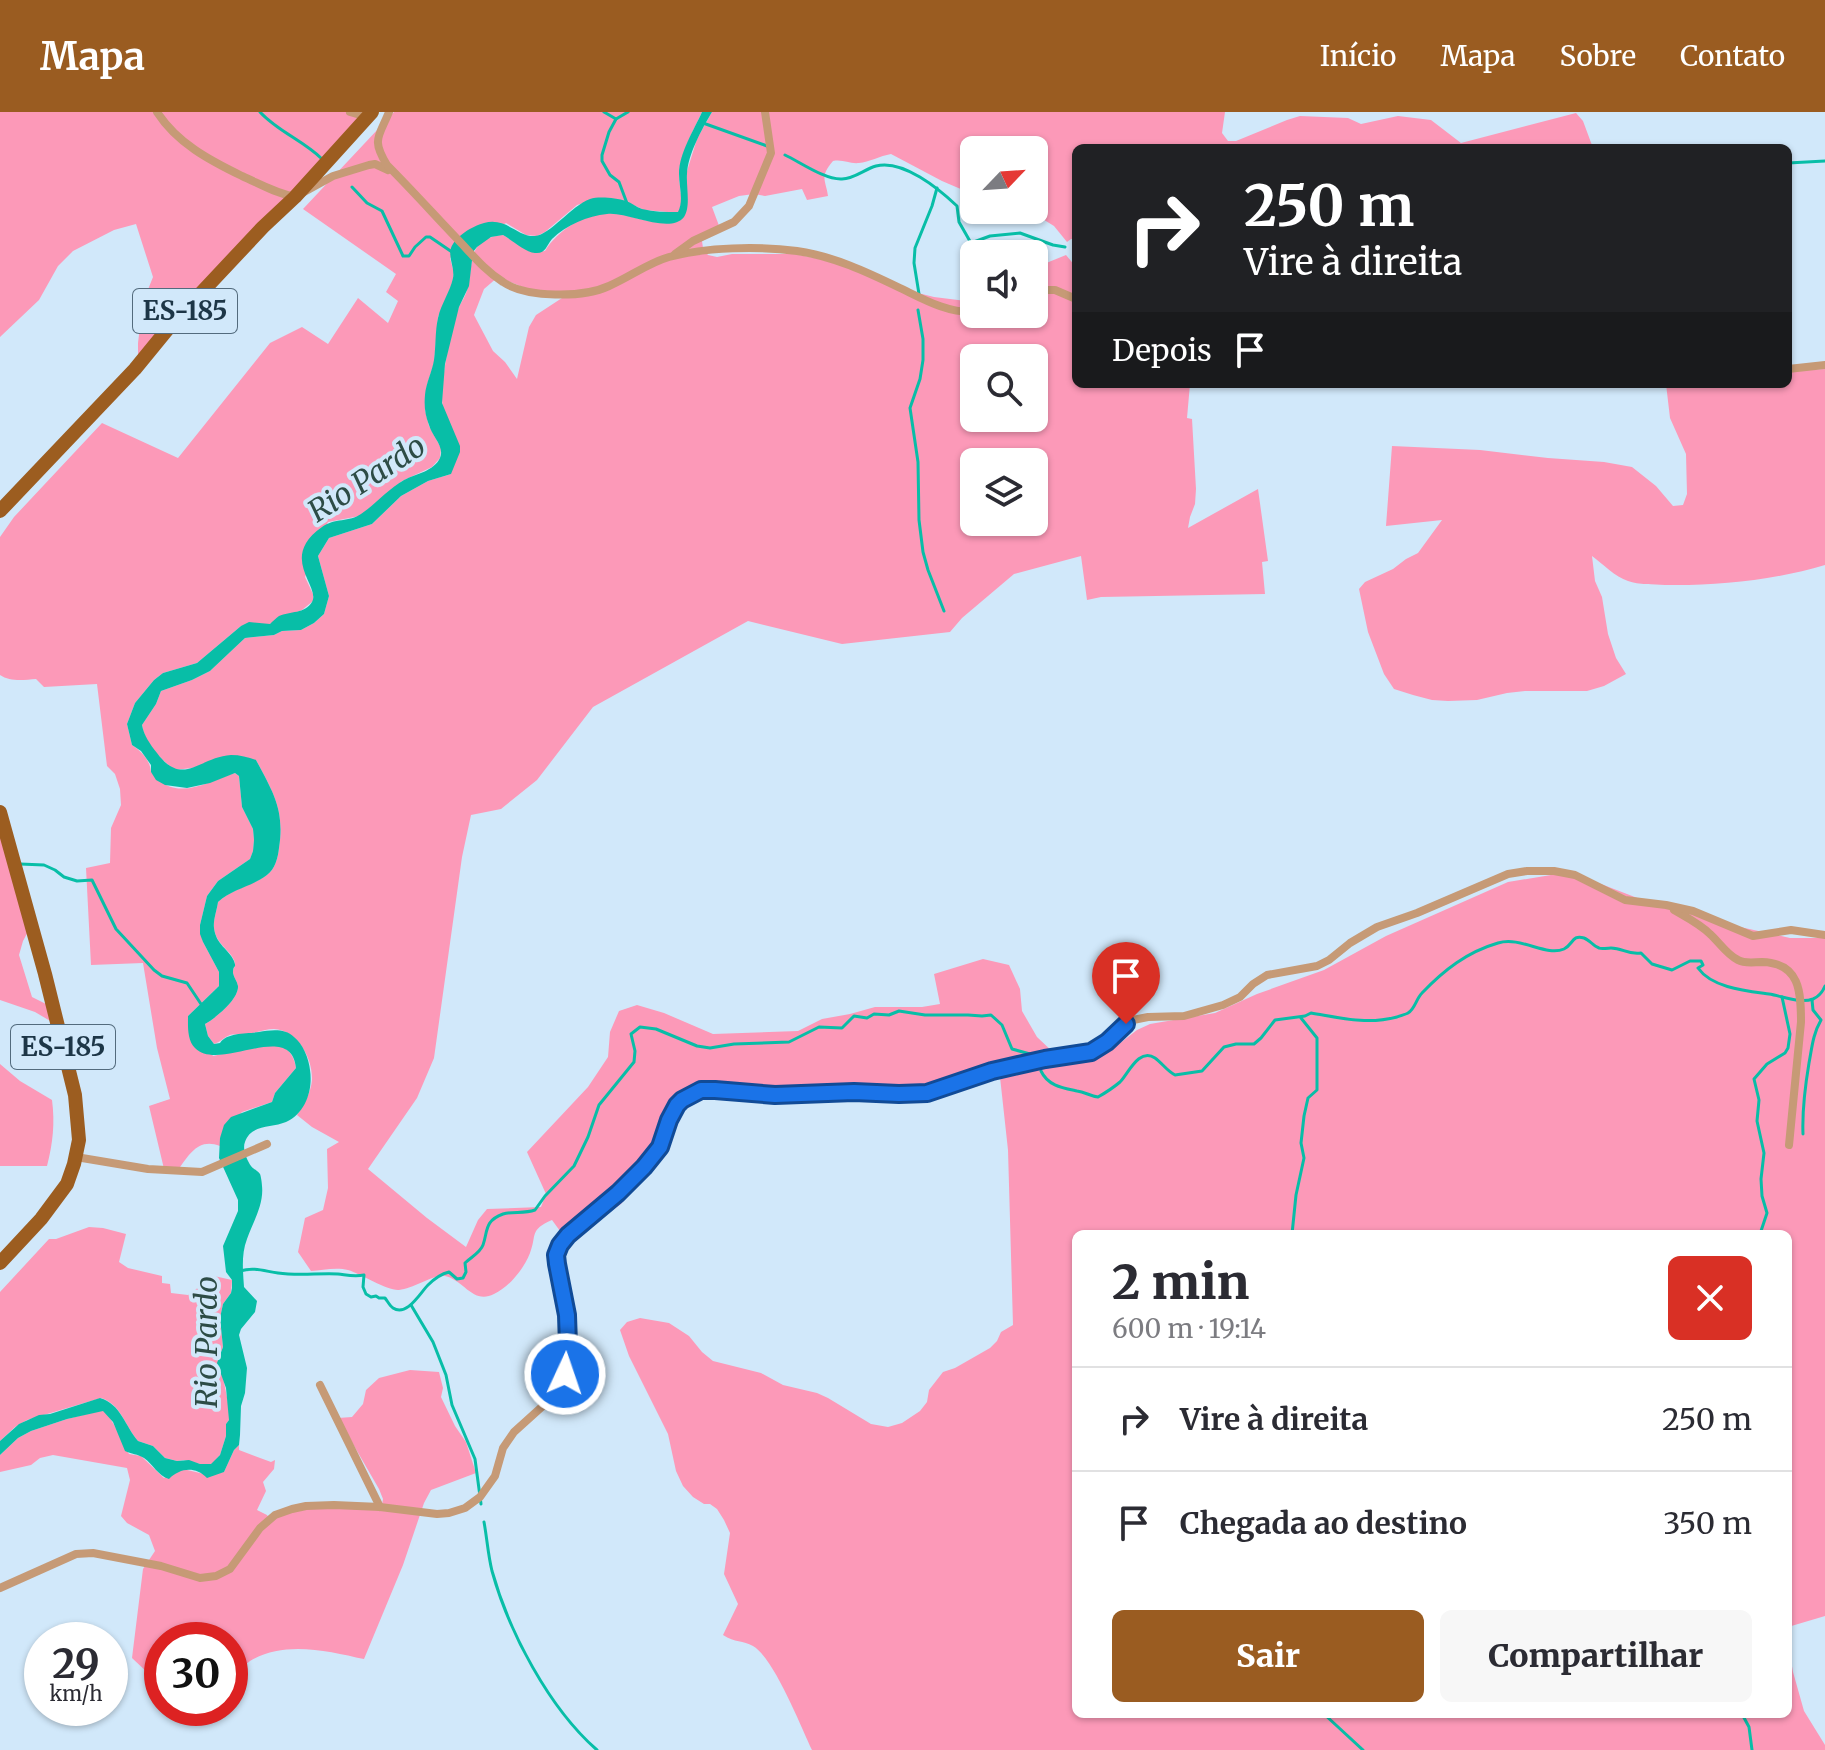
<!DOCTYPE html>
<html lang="pt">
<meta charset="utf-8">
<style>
body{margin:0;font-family:Merriweather,serif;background:#f7f7f7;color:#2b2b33;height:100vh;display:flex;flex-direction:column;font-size:30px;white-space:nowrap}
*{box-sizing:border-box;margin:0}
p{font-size:26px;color:#7c7c81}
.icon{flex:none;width:44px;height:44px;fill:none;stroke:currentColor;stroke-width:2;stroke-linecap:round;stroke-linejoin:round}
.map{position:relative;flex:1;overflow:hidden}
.side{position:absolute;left:1072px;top:1118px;width:720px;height:488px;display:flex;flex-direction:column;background:#fff;border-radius:12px;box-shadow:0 2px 6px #0004}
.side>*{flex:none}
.top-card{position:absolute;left:1072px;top:32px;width:720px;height:244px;border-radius:12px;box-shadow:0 2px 6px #0004;background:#202124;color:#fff;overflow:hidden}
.needle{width:52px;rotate:65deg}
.fabs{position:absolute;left:960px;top:24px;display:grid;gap:16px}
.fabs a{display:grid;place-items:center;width:88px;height:88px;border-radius:12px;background:#fff;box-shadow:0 2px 6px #0004;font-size:40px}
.speed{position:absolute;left:24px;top:1510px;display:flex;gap:16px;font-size:40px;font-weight:700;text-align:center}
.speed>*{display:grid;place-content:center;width:104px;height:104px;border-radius:50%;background:#fff;box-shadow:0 2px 6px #0004;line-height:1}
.speed small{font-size:20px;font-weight:400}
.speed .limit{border:12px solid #d22;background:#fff;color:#111}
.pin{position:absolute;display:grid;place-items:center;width:68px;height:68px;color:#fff;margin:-82px -34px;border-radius:50% 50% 50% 0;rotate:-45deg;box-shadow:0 0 8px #0007}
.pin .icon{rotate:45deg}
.me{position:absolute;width:88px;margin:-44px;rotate:3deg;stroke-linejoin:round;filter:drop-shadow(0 0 6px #0008)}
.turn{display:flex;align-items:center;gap:28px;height:168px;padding:0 40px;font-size:36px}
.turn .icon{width:104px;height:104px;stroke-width:2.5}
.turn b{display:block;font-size:56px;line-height:68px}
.then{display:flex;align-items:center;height:76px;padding:0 40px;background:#0003;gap:16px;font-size:30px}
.round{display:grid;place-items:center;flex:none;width:84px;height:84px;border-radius:12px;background:#f7f7f7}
.overview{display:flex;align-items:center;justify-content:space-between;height:136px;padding:0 40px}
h1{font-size:48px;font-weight:800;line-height:60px}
.action{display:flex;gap:16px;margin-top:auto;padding:16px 40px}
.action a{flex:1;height:92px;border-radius:12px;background:#9a5c21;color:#fff;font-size:32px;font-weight:800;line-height:92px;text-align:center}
.action a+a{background:#f7f7f7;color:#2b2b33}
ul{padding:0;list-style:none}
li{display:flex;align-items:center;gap:24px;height:104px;padding:0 40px;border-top:2px solid #e1e1e2}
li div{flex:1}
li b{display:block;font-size:30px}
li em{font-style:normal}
header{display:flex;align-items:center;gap:48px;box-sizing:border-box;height:112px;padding:0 40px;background:#9a5c21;color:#fff}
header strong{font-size:38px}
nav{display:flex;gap:44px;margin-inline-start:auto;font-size:28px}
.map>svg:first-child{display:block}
.green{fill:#fc99b8;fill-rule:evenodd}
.water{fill:#08bea7}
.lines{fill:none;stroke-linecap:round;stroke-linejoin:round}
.stream{stroke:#08bea7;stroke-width:3}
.minor{stroke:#c69a76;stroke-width:8}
.primary{stroke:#9c5d20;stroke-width:14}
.route-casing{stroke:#114b97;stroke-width:20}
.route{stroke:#1a73e8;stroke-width:14}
.labels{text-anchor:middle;stroke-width:8;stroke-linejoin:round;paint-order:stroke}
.shield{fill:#d1e8fa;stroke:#536b7d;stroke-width:2}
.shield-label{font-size:26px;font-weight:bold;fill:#1d3647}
.water-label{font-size:30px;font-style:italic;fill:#2d4c46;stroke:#d1e8fa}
</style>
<header>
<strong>Mapa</strong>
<nav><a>Início</a><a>Mapa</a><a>Sobre</a><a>Contato</a></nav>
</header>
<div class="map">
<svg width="1825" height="1638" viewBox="0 0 1825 1638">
<rect width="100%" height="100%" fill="#d1e8fa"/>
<g class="green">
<path d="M0,0H376L138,249V231L143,190L153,165L136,112L114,118L73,139L58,154L39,188L0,225Z"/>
<path d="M394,0H702C694,17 680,43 679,62C679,75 684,88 679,101L644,98L625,89L601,86L577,93L545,120L537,124L526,123L506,111L450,146L454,161L452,172L438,205L434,251L427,273L425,298L429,314L441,336L440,346L432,355L402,369L360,404L328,410L305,465L313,482V489L302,498L292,502L285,503L270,512L241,514L197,551L163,561L154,568L135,591L127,612L132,633C142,640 150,648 151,660C156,664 161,670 166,673C189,684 213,667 235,661L239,664L242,695L253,717L254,728L253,739L250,747L218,769L207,784L200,813L203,830L219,860V874L188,904L213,944C227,941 270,930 283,935C291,939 295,948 296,956L275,981L272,990L242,1000L220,1026V1034C198,1026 190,1042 178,1058L165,1061L149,994L170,987L157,936L143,851L91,853L86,756L110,751L111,716L121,693L120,677L115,662L107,654L97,572L44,575L36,567C24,568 10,570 0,563V425L14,405L102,311L178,346L270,231L302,215L328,232L358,186L388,211L398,189L386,180L396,162L303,97Z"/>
<path d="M712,0H1225L1222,21L1228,29H1236L1287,8L1300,4L1348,6L1361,12L1398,4L1431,8L1461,31L1576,1L1583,9L1593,36H1076V127H1071L1067,130L1054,114L1028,98H1034V38H974V85L963,78L942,69L891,42C880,44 869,50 859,51C849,52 843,47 833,49C819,65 826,68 828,84L807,88L802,77L765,84L754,82L739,84L712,95L721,119L702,129L703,136L708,143L717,145L732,142H794L835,150L906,178L934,185L974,190V202H1034V156L1066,143L1076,155V272H1190L1187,306L1192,307L1196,377L1195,392L1190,405L1188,416L1258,377L1268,449L1262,450L1265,482L1101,485L1087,488L1081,444L1014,462L962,506L950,520L842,532L748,509L593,595L537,668L501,697L471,703L462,745L434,946L417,986L368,1057L427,1106L466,1135L478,1108L487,1097L541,1095L546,1082L527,1040L588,975L608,945L610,920L619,899L637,893L664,901L713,922L798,919L822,907L850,902L875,895H922L940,892L934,862L983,847L1009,853L1020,877L1022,899L1037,925L1055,942L1065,946L1088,945L1098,941L1119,932L1137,918L1150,912L1215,901L1257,882L1324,858L1386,824L1508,770L1557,762L1588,767L1640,787L1722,811L1790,826H1825V1504L1788,1515V1122H1076V1602H1788V1531L1793,1560L1804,1599L1825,1633V1638H812C801,1615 774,1546 753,1534C743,1528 735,1531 723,1523L738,1492L724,1462L730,1421L724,1408L717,1397L710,1392H704L693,1385L683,1374L676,1359L668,1322L629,1244L620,1218L627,1210L640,1206L669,1211L689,1224L702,1240L713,1249L761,1261L783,1273L817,1281L828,1286L871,1312L888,1315L902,1311L920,1299L927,1290L929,1278L943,1260L955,1256L990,1236L997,1229L1001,1220L1013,1213L1008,1038L1000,965L991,964L934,984L925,985L707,979L686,992L668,1036L621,1092L568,1130L552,1108C529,1118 537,1123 530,1141C524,1157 509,1175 494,1182C473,1193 464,1168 445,1164C434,1162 413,1177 399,1178C388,1179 361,1162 348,1158C337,1155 322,1158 311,1159L298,1140L305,1106L323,1098L328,1076L327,1037L339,1030L312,1015L297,1003C304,993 311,980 312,968C313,946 297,918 274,917C264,917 253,922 243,923C239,923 234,922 230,923C224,925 221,930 214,932L208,924L205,912C216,906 239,887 238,874C237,869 234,866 233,861C233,852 237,858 234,848C229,837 216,832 214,816C213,808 217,798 218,790C232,777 251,774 267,763C275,757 278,746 279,736C285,698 273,680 256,648L175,658C160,647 145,632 142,613L156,592L161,579L192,568L210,559L245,526L274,523L282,519L301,518L314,511L324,502L329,484L318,444L329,426L372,412L401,384L428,369L451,362C448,337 443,312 442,287C442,265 447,241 452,219C454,212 456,202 459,195C462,189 465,185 467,178C474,153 466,126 503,123L531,140L545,139C558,118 587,99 614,101C624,102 634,106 644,108C656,111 671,108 682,107L687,59L697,27ZM498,165L540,182L562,186L536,203L529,215L517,267L505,250L493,239L474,203L484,177ZM974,246H1034V306H974ZM974,350H1034V410H974Z"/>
<path d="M1825,257V453C1775,468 1717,474 1665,473C1653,472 1639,473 1628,469C1615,465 1603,452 1592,444L1595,469L1602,485L1608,522L1616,546L1626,562L1604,574L1587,579H1525L1507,581L1477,588L1448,589L1432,588L1413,583L1394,577L1384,562L1368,520L1359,477L1365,470L1393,457L1406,447L1418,441L1442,408L1386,414L1392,334L1480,338L1548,346L1604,350L1632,355L1656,374L1673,394L1683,393L1687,382L1686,342L1670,306L1666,272H1788V259Z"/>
<path d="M0,697L31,814L23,829L19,843L32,885L52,895V910L35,900L0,888Z"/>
<path d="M0,952L20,969L52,988C55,1011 53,1031 47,1054H0Z"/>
<path d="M89,1115L103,1116L126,1122L119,1150L128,1156L162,1164V1171L170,1172L171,1181L188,1183L214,1164L232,1168L231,1181L223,1192L220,1206L223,1235L219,1244L229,1296V1308L226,1312V1324L220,1343L212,1352H200L184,1348L177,1349L165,1346L153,1334L138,1329C125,1314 121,1292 101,1286L27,1308L15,1315L0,1329V1180L49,1127H56Z"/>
<path d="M410,1258L439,1260L443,1276L441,1285L455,1314L466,1330L476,1361L431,1378L424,1391L403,1453L364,1547C328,1539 284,1528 250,1549C243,1554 237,1560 230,1566V1528H162V1572L149,1562L132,1546L143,1457L155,1439L149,1423L127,1411L121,1404L130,1368L127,1356L53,1343L40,1346L31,1353L0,1360V1343L18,1326L31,1319L67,1307L103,1298C115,1309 120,1328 129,1342L141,1344L164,1366L183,1357L204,1362L224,1360L234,1338L239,1333V1338L271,1350L275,1348L274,1357L263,1370L266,1379L257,1398L267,1403L270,1408L299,1396L382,1393L383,1387L379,1377L338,1306L352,1305L363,1292L366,1278L379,1266Z"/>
</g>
<path class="water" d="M702,0H712C702,17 688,42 687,62C686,74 691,95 684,105C670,123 626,99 607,102C588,104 566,113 552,127C546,134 546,142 535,141C525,140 512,128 503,123L491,125L477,135L473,140L469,174L459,195L445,252L442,291L460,334V340L451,362L428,369L401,384L372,412L329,426L318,444L329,484L324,502L314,511L301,518L282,519L274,523L245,526L210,559L192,568L161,579L156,592L142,613C144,624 150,632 157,641C183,676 199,645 231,643C240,643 248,645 256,648C273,680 285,698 279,736C278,746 275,757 267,763C251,775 232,777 218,790C217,798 213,808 214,816C216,833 229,837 234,849C237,858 233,851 233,861C234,866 237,869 238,874C239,887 216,906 205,912L208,924L214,932L220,931C227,920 247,922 259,920C271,918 285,916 294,925C303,932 309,947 310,958C313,977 306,1001 286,1010C272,1016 251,1012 245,1030C242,1037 247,1048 251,1054C253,1057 257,1058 260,1062C261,1064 262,1072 262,1074C264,1093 253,1110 247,1127C241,1142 243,1160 244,1175L257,1189L255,1200L241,1217L239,1223L247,1256L245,1281L241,1294L240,1323L239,1333L234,1338L224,1360L207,1366C195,1354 180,1356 169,1367C158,1364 153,1352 144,1346C138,1342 131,1342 125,1339L113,1310L103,1299L67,1307L31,1319L18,1326L0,1343V1329L19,1312L39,1303L50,1302L100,1286C121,1292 125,1314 138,1329L153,1334L165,1346L177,1349L189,1348L200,1352H211L220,1343L226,1324V1312L229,1308L226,1276L217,1251L223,1235L220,1206L223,1192L231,1181L232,1176V1168L226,1160L223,1134L238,1099V1088L219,1046L220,1026L224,1013L231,1005L272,990L275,981L296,956C291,907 219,961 195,936C187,928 188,914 188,904L219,874V860L203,830L200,822V813L207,784L218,769L250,747L253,739L254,728L253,717L242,695L239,664L235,661L210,671L187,676L165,673L156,668L151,660V653L141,639L132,633L127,612L135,591L154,568L163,561L197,551L241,514L249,510L270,512C273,509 276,506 279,504C290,499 305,502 312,490C321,474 278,446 322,415C334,406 350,410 361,402C376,392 388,377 404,368C416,362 434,359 440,346C445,335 432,324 429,313C425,303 424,294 425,283C426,271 432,260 434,248C436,234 435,219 438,206C441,192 450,180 453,166C455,156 448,146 451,136C455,125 472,114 484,111C507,105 517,125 535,124C550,123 571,94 590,87C599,84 616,86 626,89C632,91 636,95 642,97C654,100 666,100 678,100C684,88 679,75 679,62C679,41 694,18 702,0Z"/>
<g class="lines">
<g class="stream">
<path d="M260,0C277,19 304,29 322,47"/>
<path d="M604,0L616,7"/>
<path d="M703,11L767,34"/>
<path d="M785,43C800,50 825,68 842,67C854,67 865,57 876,54C903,47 939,77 957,94L959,110L971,131L990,124L1020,121L1053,133L1065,135"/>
<path d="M1788,51L1825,49"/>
<path d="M352,75L367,91L382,99L403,144H409L415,135L426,125H430L452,140"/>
<path d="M628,94L619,70L610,63L602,49V43L609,20L616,7L628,0"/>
<path d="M919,182L914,151L915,136L932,94L937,76"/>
<path d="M918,198L923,227V248L920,267L910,296L918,350L919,408L923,440L928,458L944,499"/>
<path d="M20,752L44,753L55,758L64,765L77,769L92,768L116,817L154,858L162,864L187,871L201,892"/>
<path d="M1041,959C1048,974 1063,976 1077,979C1085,980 1090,984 1098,985C1105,981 1113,976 1120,970C1128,962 1139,935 1155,946C1162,951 1167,959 1175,963L1202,959L1224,935L1236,932H1254L1261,926L1275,908L1305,904L1311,901C1341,906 1367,913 1397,905C1399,904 1407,902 1408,901C1415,897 1416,887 1422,881C1444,858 1467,840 1498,831C1521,824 1546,845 1564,837C1573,833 1572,822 1584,826C1590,828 1593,834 1599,836C1601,837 1609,836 1611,836C1623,836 1627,843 1641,841L1652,852L1672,858L1690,849H1701L1703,853L1698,856C1712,876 1747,879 1769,882C1782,884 1800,892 1813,887C1820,884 1823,879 1825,874"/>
<path d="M1803,1022C1802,997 1805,975 1809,951C1812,935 1813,922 1821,908L1813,898L1812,888"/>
<path d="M1292,1122L1296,1083L1304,1046L1301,1031L1304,1004L1308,986L1317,978V926L1301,906"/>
<path d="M1760,1122L1767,1101L1762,1084L1761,1067L1764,1041L1757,1009L1759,988L1754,967L1767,952L1785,941L1788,936L1790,922L1782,885"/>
<path d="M240,1159C254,1155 264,1159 278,1161C298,1164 318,1161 338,1162C347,1163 354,1165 364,1163L363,1175L366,1182L371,1185L376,1184L379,1186H385C388,1190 390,1194 393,1196C407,1205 420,1181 428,1173C434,1167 441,1162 449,1160L457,1167L463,1166L466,1160L465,1151C471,1145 480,1141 483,1133C488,1119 484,1109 503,1102C513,1099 524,1102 535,1098L545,1084L574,1054L588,1025L599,993L634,950L635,939L631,922L640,915L656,917L697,934L710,936L734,932L789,930L819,915L842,916L854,904L867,906L874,902L889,903L899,899L925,903H968L982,904L991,903L1002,913L1012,937L1030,942L1036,946"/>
<path d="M411,1193L433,1230L446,1263L452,1293L475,1347L481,1392"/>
<path d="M484,1410C487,1426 488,1443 492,1459C509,1520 549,1596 597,1638"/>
<path d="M1324,1602L1363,1638"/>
<path d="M1742,1602L1749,1615L1752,1638"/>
</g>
<g class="minor">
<path d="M157,0C177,31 209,48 242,64C262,73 273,80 295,85L333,64L369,53L375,52L388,58"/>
<path d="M350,0L367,5"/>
<path d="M389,0C379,25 371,27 387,53C413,79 437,106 463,133C475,146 487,160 503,170C527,186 583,186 609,174C630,165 648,151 669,145C706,135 759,134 797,139C833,144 867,160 900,176C923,187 947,201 974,200"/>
<path d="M675,142L693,129L734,110L749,94L771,41L765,0"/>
<path d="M1034,178H1055L1076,187"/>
<path d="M1788,257L1825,253"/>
<path d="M1674,798C1686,805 1700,812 1710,822C1719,830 1727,843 1738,848C1745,852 1754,850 1762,850C1800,851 1801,880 1801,910L1789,1033"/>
<path d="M76,1045L148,1057L202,1060L267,1032"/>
<path d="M320,1273L380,1395"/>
<path d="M0,1476L76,1442L93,1441L161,1454L200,1466L216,1464L230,1457L260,1416L275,1403L292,1397L306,1394L334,1393L380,1395L437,1402L449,1401L465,1396L480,1385L495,1364L503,1336L514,1320L555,1283L565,1262L568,1233L567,1203L557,1152L556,1143L560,1133L568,1123L618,1081L644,1055L660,1035L669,1008L677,993L692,982L701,978H715L758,983H793L854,980L899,982L927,981L992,959L1045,947L1091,940L1107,930L1126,912L1133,908L1148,905L1184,904L1223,893L1240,885L1253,872L1267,863L1317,854L1329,848L1350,831L1377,815L1417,801L1508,762L1527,759H1554L1575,763L1625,788L1666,793L1693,799L1753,824L1791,818L1825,823"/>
</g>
<g class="primary">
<path d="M0,399L135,257L171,213L263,115L295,85L372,0"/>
<path d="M0,700L45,862L75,983L79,1028L74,1052L67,1072L41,1107L0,1151"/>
</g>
</g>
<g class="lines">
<g class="route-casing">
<path id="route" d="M565,1262L568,1233L567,1203L557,1152L556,1143L560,1133L568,1123L618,1081L644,1055L660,1035L669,1008L677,993L682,988L701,978H715L775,983L854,980L899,982L927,981L992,959L1045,947L1091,940L1107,930L1126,912"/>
</g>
<use href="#route" class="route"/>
</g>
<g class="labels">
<g class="shield">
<rect x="133" y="177" width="104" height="44" rx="6"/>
<rect x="11" y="913" width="104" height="44" rx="6"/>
</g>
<g class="shield-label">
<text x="185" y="208">ES-185</text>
<text x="63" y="944">ES-185</text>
</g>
<g class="water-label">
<text transform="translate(367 367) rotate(-33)" y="10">Rio Pardo</text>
<text transform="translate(207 1230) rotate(-90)" y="10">Rio Pardo</text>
</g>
</g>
</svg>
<div class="fabs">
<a><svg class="needle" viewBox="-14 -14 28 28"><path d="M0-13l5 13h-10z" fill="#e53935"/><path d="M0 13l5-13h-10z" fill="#7c7c81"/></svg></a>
<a><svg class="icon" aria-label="sound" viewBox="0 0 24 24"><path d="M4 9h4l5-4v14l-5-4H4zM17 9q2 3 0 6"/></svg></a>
<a><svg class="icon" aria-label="search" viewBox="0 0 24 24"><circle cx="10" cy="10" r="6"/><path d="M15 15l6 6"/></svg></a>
<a><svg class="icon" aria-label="layers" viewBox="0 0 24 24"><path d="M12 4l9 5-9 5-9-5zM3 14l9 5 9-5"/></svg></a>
</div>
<div class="speed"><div>29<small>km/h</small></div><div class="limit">30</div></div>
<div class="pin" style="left:1126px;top:912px;background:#d93025"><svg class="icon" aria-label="arrive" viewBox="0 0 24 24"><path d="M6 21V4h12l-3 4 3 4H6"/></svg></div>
<svg class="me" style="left:565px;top:1262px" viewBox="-20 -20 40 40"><circle r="17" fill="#1a73e8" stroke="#fff" stroke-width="3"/><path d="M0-11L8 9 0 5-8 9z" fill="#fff"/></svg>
<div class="top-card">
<div class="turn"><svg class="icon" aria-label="right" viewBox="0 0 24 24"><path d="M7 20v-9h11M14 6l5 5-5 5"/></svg><div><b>250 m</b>Vire à direita</div></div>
<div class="then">Depois<svg class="icon" aria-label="arrive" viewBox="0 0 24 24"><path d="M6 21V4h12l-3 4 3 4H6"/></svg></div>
</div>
<section class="side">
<div class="overview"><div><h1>2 min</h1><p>600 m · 19:14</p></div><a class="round" style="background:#d93025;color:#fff"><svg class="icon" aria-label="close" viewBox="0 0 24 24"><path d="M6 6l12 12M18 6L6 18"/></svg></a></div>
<ul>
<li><svg class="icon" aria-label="right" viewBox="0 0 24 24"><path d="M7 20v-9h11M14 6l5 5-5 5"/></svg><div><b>Vire à direita</b></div><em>250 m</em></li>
<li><svg class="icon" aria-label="arrive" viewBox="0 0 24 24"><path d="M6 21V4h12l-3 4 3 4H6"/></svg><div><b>Chegada ao destino</b></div><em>350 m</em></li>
</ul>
<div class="action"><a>Sair</a><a>Compartilhar</a></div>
</section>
</div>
